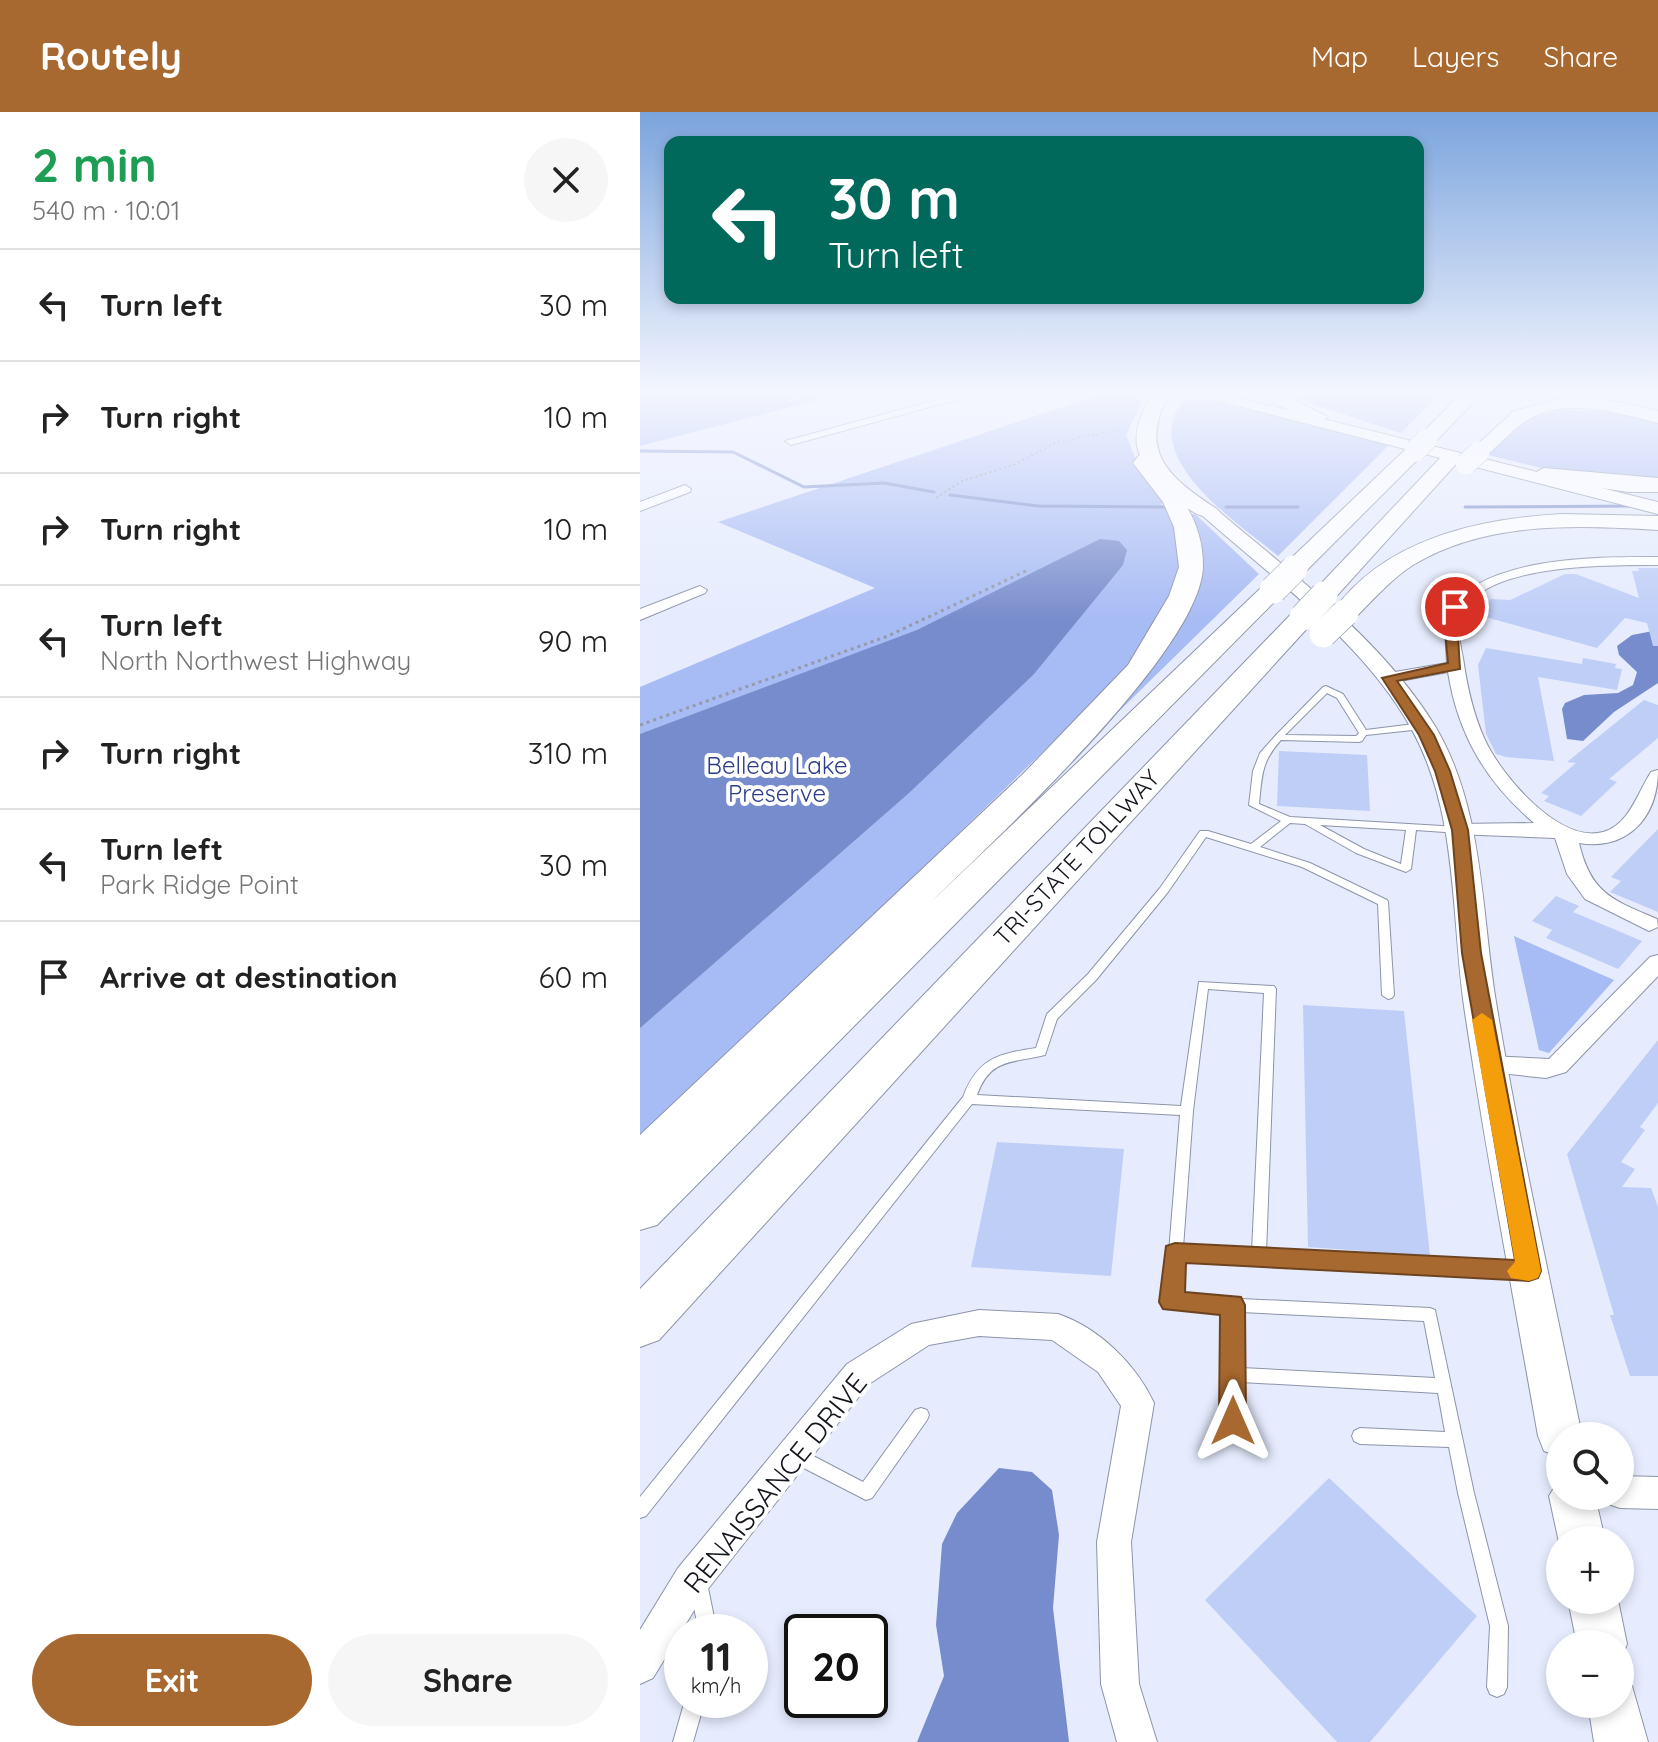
<!DOCTYPE html>
<meta charset="utf-8">
<style>
body{margin:0;font-family:Quicksand,sans-serif;background:#f6f6f6;color:#222;height:100vh;display:flex;flex-direction:column;font-size:30px;white-space:nowrap}
*{box-sizing:border-box;margin:0}
p{font-size:26px;color:#767676}
.icon{flex:none;width:44px;height:44px;fill:none;stroke:currentColor;stroke-width:2;stroke-linecap:round;stroke-linejoin:round}
.map{position:relative;flex:1;overflow:hidden}
.side{display:flex;flex-direction:column;background:#fff;width:640px}
.side>*{flex:none}
.banner{position:absolute;left:24px;top:24px;width:760px;height:168px;border-radius:16px;box-shadow:0 4px 12px #0003;background:#00695c;color:#fff;overflow:hidden}
.buttons{position:absolute;left:906px;top:1310px;display:grid;gap:16px}
.buttons a{display:grid;place-items:center;width:88px;height:88px;border-radius:50%;background:#fff;box-shadow:0 4px 12px #0003;font-size:40px}
.speed{position:absolute;left:24px;top:1502px;display:flex;gap:16px;font-size:40px;font-weight:700;text-align:center}
.speed>*{display:grid;place-content:center;width:104px;height:104px;border-radius:50%;background:#fff;box-shadow:0 4px 12px #0003;line-height:1}
.speed small{font-size:20px;font-weight:400}
.speed .limit{border:4px solid #111;border-radius:12px;background:#fff;color:#111}
.pin{position:absolute;display:grid;place-items:center;width:68px;height:68px;color:#fff;margin:-34px;border:4px solid #fff;border-radius:50%;box-shadow:0 2px 8px #0007}
.me{position:absolute;width:88px;margin:-44px;rotate:0deg;stroke-linejoin:round;filter:drop-shadow(0 0 6px #0008)}
.turn{display:flex;align-items:center;gap:28px;height:168px;padding:0 32px;font-size:36px}
.turn .icon{width:104px;height:104px;stroke-width:2.5}
.turn b{display:block;font-size:56px;line-height:68px}
.round{display:grid;place-items:center;flex:none;width:84px;height:84px;border-radius:42px;background:#f6f6f6}
.head{display:flex;align-items:center;justify-content:space-between;height:136px;padding:0 32px}
h1{font-size:48px;font-weight:700;line-height:60px;color:#1e9e55}
.primary-button{display:flex;gap:16px;margin-top:auto;padding:16px 32px}
.primary-button a{flex:1;height:92px;border-radius:48px;background:#a86930;color:#fff;font-size:32px;font-weight:700;line-height:92px;text-align:center}
.primary-button a+a{background:#f6f6f6;color:#222}
ul{padding:0;list-style:none}
li{display:flex;align-items:center;gap:24px;height:112px;padding:0 32px;border-top:2px solid #e0e0e0}
li div{flex:1}
li b{display:block;font-size:30px}
li em{font-style:normal}
header{display:flex;align-items:center;gap:48px;box-sizing:border-box;height:112px;padding:0 40px;background:#a86930;color:#fff}
header strong{font-size:38px}
nav{display:flex;gap:44px;margin-inline-start:auto;font-size:28px}
main{display:flex;flex:1;min-height:0}
.map>svg:first-child{display:block}
.green{fill:#a7bbf4}
.water{fill:#778ccc}
.lines{fill:none;stroke-linecap:round;stroke-linejoin:round}
.stream{stroke:#778ccc;stroke-width:3}
.building{fill:#bfcef7}
.service-casing{stroke:#8d94a9;stroke-width:2}
.minor-casing{stroke:#8d94a9;stroke-width:2}
.secondary-casing{stroke:#8d94a9;stroke-width:2}
.primary-casing{stroke:#8d94a9;stroke-width:2}
.motorway-casing{stroke:#8d94a9;stroke-width:2}
.path-far1{stroke:#9599a8;stroke-width:2;stroke-dasharray:2 3;stroke-linecap:butt}
.path{stroke:#9599a8;stroke-width:3;stroke-dasharray:3 4;stroke-linecap:butt}
.service{fill:#fff;fill-rule:evenodd}
.minor{fill:#fff;fill-rule:evenodd}
.secondary{fill:#fff;fill-rule:evenodd}
.primary{fill:#fff;fill-rule:evenodd}
.motorway{fill:#fff;fill-rule:evenodd}
.motorway-bridge-far1-casing{stroke:#8d94a9;stroke-width:22;stroke-linecap:butt}
.motorway-bridge-casing{stroke:#8d94a9;stroke-width:28;stroke-linecap:butt}
.motorway-bridge-far1{stroke:#fff;stroke-width:21}
.motorway-bridge{stroke:#fff;stroke-width:27}
.route{fill:#a86930;stroke:#6d441f;stroke-width:2}
.slow{fill:#f59e0b}
.labels{text-anchor:middle;stroke-width:8;stroke-linejoin:round;paint-order:stroke}
.park-label{font-size:24px;fill:#2b3d8a;stroke:#fff}
.street-label{font-size:24px;fill:#13151d;stroke:#fff}
.near-street-label{font-size:28px;fill:#13151d;stroke:#fff}
</style>
<header>
<strong>Routely</strong>
<nav><a>Map</a><a>Layers</a><a>Share</a></nav>
</header>
<main>
<section class="side">
<div class="head"><div><h1>2 min</h1><p>540 m · 10:01</p></div><a class="round"><svg class="icon" aria-label="close" viewBox="0 0 24 24"><path d="M6 6l12 12M18 6L6 18"/></svg></a></div>
<ul>
<li><svg class="icon" aria-label="left" viewBox="0 0 24 24"><path d="M17 20v-9H6M10 6l-5 5 5 5"/></svg><div><b>Turn left</b></div><em>30 m</em></li>
<li><svg class="icon" aria-label="right" viewBox="0 0 24 24"><path d="M7 20v-9h11M14 6l5 5-5 5"/></svg><div><b>Turn right</b></div><em>10 m</em></li>
<li><svg class="icon" aria-label="right" viewBox="0 0 24 24"><path d="M7 20v-9h11M14 6l5 5-5 5"/></svg><div><b>Turn right</b></div><em>10 m</em></li>
<li><svg class="icon" aria-label="left" viewBox="0 0 24 24"><path d="M17 20v-9H6M10 6l-5 5 5 5"/></svg><div><b>Turn left</b><p>North Northwest Highway</p></div><em>90 m</em></li>
<li><svg class="icon" aria-label="right" viewBox="0 0 24 24"><path d="M7 20v-9h11M14 6l5 5-5 5"/></svg><div><b>Turn right</b></div><em>310 m</em></li>
<li><svg class="icon" aria-label="left" viewBox="0 0 24 24"><path d="M17 20v-9H6M10 6l-5 5 5 5"/></svg><div><b>Turn left</b><p>Park Ridge Point</p></div><em>30 m</em></li>
<li><svg class="icon" aria-label="arrive" viewBox="0 0 24 24"><path d="M6 21V4h12l-3 4 3 4H6"/></svg><div><b>Arrive at destination</b></div><em>60 m</em></li>
</ul>
<div class="primary-button"><a>Exit</a><a>Share</a></div>
</section>
<div class="map">
<svg width="1018" height="1630" viewBox="0 0 1018 1630">
<rect width="100%" height="100%" fill="#e6ecfe"/>
<g class="green">
<path d="M0,280H209L0,334Z"/>
<path d="M467,280L500,283L501,291L486,323L499,355L527,390L520,392L534,398C536,411 542,428 540,441C535,494 496,544 462,583L0,1028V575L235,476L78,410Z"/>
<path d="M636,280H801L761,321Z"/>
<path d="M555,287L579,289L749,333L638,444C600,412 499,348 542,290Z"/>
<path d="M921,298L982,300L1018,309V368L931,363L848,343L891,305Z"/>
<path d="M549,402H555L619,462L468,610L561,440L559,425Z"/>
<path d="M874,824L974,868L909,941L899,938Z"/>
</g>
<g class="water">
<path d="M460,427L479,429L487,438L483,453L394,562L371,584L269,681L0,916V622L277,518Z"/>
<path d="M1018,518V571L974,600L943,629L927,627L922,597L925,591L944,583L978,581L993,573L997,560L979,543L977,534L992,523Z"/>
<path d="M359,1356L392,1360L412,1378L419,1423L413,1496L429,1630H277L304,1564L296,1513L302,1432L317,1401Z"/>
</g>
<g class="lines">
<g class="stream">
<path d="M0,339L93,340L164,375L244,371L294,380"/>
<path d="M310,383L398,394L525,395"/>
<path d="M586,395H658"/>
<path d="M825,395L994,394"/>
</g>
</g>
<g class="building">
<path d="M998,456H1018V534H1013L1007,511L985,506L957,536L842,504L845,501L837,499L851,487L870,488L925,462H936L999,486L992,459H999Z"/>
<path d="M846,536L942,552L943,546L976,552L975,556L982,557L977,578L898,565L914,649L866,645L856,642L846,622L838,553Z"/>
<path d="M1004,588L1018,593V626L969,667L977,670L941,704L904,689L909,684L901,681L936,651L927,650Z"/>
<path d="M639,639L727,643L730,699L637,694Z"/>
<path d="M1018,717V800L970,780L981,769L971,765Z"/>
<path d="M916,784L939,794L933,800L1002,829L978,857L906,826L912,818L892,809Z"/>
<path d="M663,893L764,899L790,1144L668,1135Z"/>
<path d="M1018,928V991L1000,1015L1005,1018L981,1050L995,1057L982,1075L1011,1076L1018,1095V1264H990L970,1203H974L927,1042Z"/>
<path d="M357,1030L484,1037L471,1164L331,1155Z"/>
<path d="M689,1366L837,1504L730,1630H697L565,1488Z"/>
</g>
<g class="lines">
<g class="service-casing">
<g id="service">
<path d="M171,280H180L149,290L146,288Z"/>
<path d="M365,280L377,282L393,280L377,286Z"/>
<path d="M686,574L703,582L726,618L782,611L786,614L782,617L726,623L722,629L719,630L641,628C621,650 622,664 619,692L650,705L819,715L824,718L819,721L776,718L771,757L766,760L716,741L665,712L650,711L620,735L670,751L747,788L748,790L754,883L752,886L748,887L742,883L738,792L662,755L566,725L528,780L456,868L417,907L405,943C373,951 350,946 337,983L541,994L559,870L634,874L636,877L626,1141L882,1153L887,1155L889,1159L887,1163L882,1165L619,1153L543,1148L540,1184L790,1196L795,1198L834,1381L868,1514L867,1575L864,1582L857,1585L850,1582L847,1575L850,1514L818,1381L809,1335L720,1332L714,1329L712,1324L714,1319L720,1316L805,1320L798,1281L601,1270V1309L599,1314L593,1317L587,1314L585,1309V1199L532,1196L527,1195L525,1190L540,1003L332,992L6,1404L0,1406V1385L323,985C338,946 358,942 396,936L407,902L448,862L520,776L560,719H568L611,732L641,709L609,693L613,659L620,641L637,622L683,575ZM687,581L697,586L719,621L716,624L645,623ZM680,713L766,718L761,752L724,737ZM568,877L624,881L612,1140L543,1136L553,999ZM601,1200L784,1209L795,1266L601,1256Z"/>
<path d="M281,1296L287,1298L289,1303L287,1308L232,1386L226,1388L152,1350L150,1344L152,1338L158,1336L223,1370L275,1298Z"/>
<path d="M58,1462L64,1465L67,1471L77,1520H59L49,1471L52,1465Z"/>
<path d="M45,1588H65L53,1630H33Z"/>
</g>
</g>
<g class="minor-casing">
<g id="minor">
<path d="M326,280H345L151,333L145,329Z"/>
<path d="M45,373L51,377L50,380L0,399V390Z"/>
<path d="M1018,445V453C967,453 868,452 830,489C813,505 819,525 823,546C827,574 833,602 845,628C861,663 919,732 963,720C989,713 998,680 1011,660L1018,658C1018,705 988,739 939,731C951,782 973,788 1017,807L1018,815L1009,819L945,787L927,762L915,726L813,722L810,718L820,712L894,711C846,670 818,623 808,560L749,571L741,566L749,561L807,551L804,500C847,444 953,445 1018,445Z"/>
<path d="M60,474L67,478L65,481L0,508V497Z"/>
<path d="M1018,843V864L926,960L906,966L841,959L838,953L841,947L850,944L909,947L1010,845Z"/>
<path d="M339,1198L418,1202C459,1216 496,1252 514,1291L491,1430L499,1572L517,1630H477L461,1572L457,1430L481,1294L458,1260L412,1228L339,1224L289,1233L229,1272L64,1482L13,1566L0,1572V1518L38,1456L207,1252L271,1212Z"/>
<path d="M980,1364L1018,1365V1397L980,1396L968,1392L965,1384H980Z"/>
</g>
</g>
<g class="secondary-casing">
<g id="secondary">
<path d="M570,396L576,397C653,463 741,526 795,614C844,696 841,798 856,890C880,1036 913,1180 942,1324H920V1345L904,1339L898,1324C873,1181 845,1038 824,894C811,801 818,700 771,616C724,531 635,468 564,405L561,401Z"/>
<path d="M920,1366V1384H955L965,1428H920V1435L909,1384Z"/>
<path d="M928,1488H978L987,1532L980,1550V1532H937Z"/>
<path d="M980,1568L992,1574L1008,1630H954L948,1592H980Z"/>
</g>
</g>
<g class="primary-casing">
<g id="primary">
<path d="M513,280H530C497,339 528,365 577,397L580,401L577,405C551,412 502,359 497,334C494,313 504,297 513,280Z"/>
<path d="M544,280H574L1018,390V402Z"/>
</g>
</g>
<g class="motorway-casing">
<g id="motorway">
<path d="M613,280H638L688,305L678,311L671,309Z"/>
<path d="M823,280H843L794,331H780L777,327L780,323Z"/>
<path d="M919,287C953,285 985,290 1018,299V311C979,301 926,285 889,307C873,317 860,332 846,344H832L829,340L874,299Z"/>
<path d="M775,333L782,335L785,339L782,343L663,462H645L642,457L645,452L768,335Z"/>
<path d="M509,338L519,344L515,351C540,382 563,410 563,453C564,536 353,729 291,790L624,473H642L646,478L17,1113L0,1118V1023L383,662L488,553L529,484L539,455L534,415L523,390L493,351L502,340Z"/>
<path d="M809,342L820,348L816,352L693,488H675L671,483L675,478L802,344Z"/>
<path d="M904,356L1018,366V380H989L896,367L893,362Z"/>
<path d="M921,402L1018,404V418C936,413 846,409 773,453C751,467 733,488 714,507H696L692,501C743,427 838,407 921,402Z"/>
<path d="M663,497L672,499L676,505L672,511L19,1228L0,1235V1177L654,499Z"/>
</g>
</g>
<path class="path-far1" d="M296,386L322,369L373,353L417,330L479,318"/>
<path class="path" d="M0,613L248,524L388,458"/>
<use href="#service" class="service"/>
<use href="#minor" class="minor"/>
<use href="#secondary" class="secondary"/>
<use href="#primary" class="primary"/>
<use href="#motorway" class="motorway"/>
<g class="motorway-bridge-far1-casing">
<g id="motorway-bridge-far1">
<path d="M775,339L787,327"/>
<path d="M826,352L839,340"/>
</g>
</g>
<g class="motorway-bridge-casing">
<g id="motorway-bridge">
<path d="M633,478L654,457"/>
<path d="M663,505L684,483"/>
<path d="M683,522L705,501"/>
</g>
</g>
<use href="#motorway-bridge-far1" class="motorway-bridge-far1"/>
<use href="#motorway-bridge" class="motorway-bridge"/>
</g>
<linearGradient id="sky" x2="0" y2="1"><stop stop-color="#7ba4dd"/><stop offset="0.55" stop-color="#f4f6ff"/><stop offset="1" stop-color="#f4f6ff" stop-opacity="0"/></linearGradient>
<rect width="1018" height="509" fill="url(#sky)"/>
<path class="route" d="M810,493L821,495L817,508L820,557L757,569L794,623L810,659L828,718L841,841L901,1159L898,1166L889,1169L546,1151L545,1180L601,1185L605,1193L606,1309L602,1318L593,1322L583,1318L579,1309L580,1203L523,1197L519,1190L526,1134L535,1131L875,1148L822,841L812,718L795,659L779,623L742,566L808,551L804,508Z"/>
<path class="slow" d="M842,901L852,908L901,1159L898,1166L889,1169L871,1166L867,1159L875,1150L832,908Z"/>
<g class="labels">
<g class="park-label">
<text x="137" y="662">Belleau Lake<tspan x="137" dy="28">Preserve</tspan></text>
</g>
<g class="street-label">
<text transform="translate(437 746) rotate(-47)" y="8">TRI-STATE TOLLWAY</text>
</g>
<g class="near-street-label">
<text transform="translate(135 1371) rotate(-51)" y="10">RENAISSANCE DRIVE</text>
</g>
</g>
</svg>
<div class="buttons">
<a><svg class="icon" aria-label="search" viewBox="0 0 24 24"><circle cx="10" cy="10" r="6"/><path d="M15 15l6 6"/></svg></a>
<a>+</a>
<a>−</a>
</div>
<div class="speed"><div>11<small>km/h</small></div><div class="limit">20</div></div>
<div class="pin" style="left:815px;top:495px;background:#d93025"><svg class="icon" aria-label="arrive" viewBox="0 0 24 24"><path d="M6 21V4h12l-3 4 3 4H6"/></svg></div>
<svg class="me" style="left:593px;top:1309px" viewBox="-20 -20 40 40"><path d="M0-17L14 15 0 8-14 15z" fill="#a86930" stroke="#fff" stroke-width="4"/></svg>
<div class="banner">
<div class="turn"><svg class="icon" aria-label="left" viewBox="0 0 24 24"><path d="M17 20v-9H6M10 6l-5 5 5 5"/></svg><div><b>30 m</b>Turn left</div></div>
</div>
</div>
</main>
